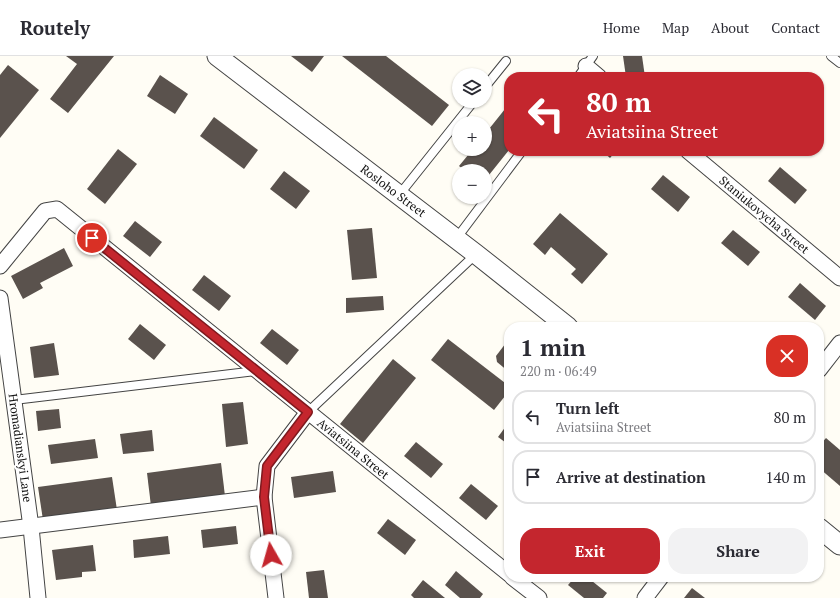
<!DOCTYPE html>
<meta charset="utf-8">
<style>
body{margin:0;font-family:"PT Serif",serif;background:#f2f2f3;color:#2b2b33;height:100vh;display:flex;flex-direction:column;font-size:15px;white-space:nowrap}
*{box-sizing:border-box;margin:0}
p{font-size:13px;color:#7c7c81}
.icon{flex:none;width:22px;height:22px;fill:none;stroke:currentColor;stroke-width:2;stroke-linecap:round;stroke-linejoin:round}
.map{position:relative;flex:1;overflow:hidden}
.panel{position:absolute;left:504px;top:266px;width:320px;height:260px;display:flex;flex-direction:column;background:#fff;border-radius:16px;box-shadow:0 1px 3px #0004}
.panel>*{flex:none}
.banner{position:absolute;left:504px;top:16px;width:320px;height:84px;border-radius:16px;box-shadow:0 1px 3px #0004;background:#c4262e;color:#fff;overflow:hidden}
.buttons{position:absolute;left:452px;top:12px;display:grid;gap:8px}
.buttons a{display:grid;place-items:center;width:40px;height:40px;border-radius:50%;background:#fff;box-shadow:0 1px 3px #0004;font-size:20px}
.pin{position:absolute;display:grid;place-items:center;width:34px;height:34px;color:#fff;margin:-17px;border:2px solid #fff;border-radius:50%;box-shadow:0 1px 4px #0007}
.me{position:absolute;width:44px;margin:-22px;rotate:353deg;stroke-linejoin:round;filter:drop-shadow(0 0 3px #0008)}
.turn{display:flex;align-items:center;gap:14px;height:84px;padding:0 16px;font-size:18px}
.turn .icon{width:52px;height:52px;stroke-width:2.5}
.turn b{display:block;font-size:28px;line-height:34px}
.round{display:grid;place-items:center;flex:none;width:42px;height:42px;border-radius:16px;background:#f2f2f3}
.head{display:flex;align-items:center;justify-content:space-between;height:68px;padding:0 16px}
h1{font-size:24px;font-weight:700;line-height:30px}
.primary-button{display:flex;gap:8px;margin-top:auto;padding:8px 16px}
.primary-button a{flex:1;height:46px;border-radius:16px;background:#c4262e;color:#fff;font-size:16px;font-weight:700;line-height:46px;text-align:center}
.primary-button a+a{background:#f2f2f3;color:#2b2b33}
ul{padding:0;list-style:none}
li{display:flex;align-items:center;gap:12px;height:54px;margin:0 8px 6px;padding:0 8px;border:2px solid #e1e1e2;border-radius:16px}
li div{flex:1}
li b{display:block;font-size:15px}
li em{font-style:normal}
header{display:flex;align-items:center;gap:24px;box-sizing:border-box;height:56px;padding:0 20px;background:#fff;border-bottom:1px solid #e1e1e2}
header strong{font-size:19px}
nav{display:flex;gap:22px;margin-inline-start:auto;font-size:14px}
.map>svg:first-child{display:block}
.building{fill:#5a524d}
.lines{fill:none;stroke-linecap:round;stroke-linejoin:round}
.service-casing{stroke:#444;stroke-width:10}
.minor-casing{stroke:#444;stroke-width:17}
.tertiary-casing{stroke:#444;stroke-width:21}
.service{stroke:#fff;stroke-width:8}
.minor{stroke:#fff;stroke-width:15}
.tertiary{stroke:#fff;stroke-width:19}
.route-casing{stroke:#7f191e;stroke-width:10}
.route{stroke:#c4262e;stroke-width:7}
.labels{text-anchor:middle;stroke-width:4;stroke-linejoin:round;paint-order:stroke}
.street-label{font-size:12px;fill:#111;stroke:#fff}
</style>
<header>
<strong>Routely</strong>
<nav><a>Home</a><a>Map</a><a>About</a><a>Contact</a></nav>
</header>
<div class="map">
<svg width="840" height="542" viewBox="0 0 840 542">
<rect width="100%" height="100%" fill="#fffdf5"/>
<g class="building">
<path d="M66,0H114L68,57L50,43L77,8Z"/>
<path d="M291,0H324L312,16Z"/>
<path d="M342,0H386L449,49L432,70Z"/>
<path d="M623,0H642L645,21H626Z"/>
<path d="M8,9L39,34L0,82V19Z"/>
<path d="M160,19L188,38L175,58L147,40Z"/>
<path d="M509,48V94L485,124V115H465L459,110L473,93H485V78Z"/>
<path d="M214,61L258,94L244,113L200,80Z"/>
<path d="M118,93L137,108L105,148L87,133Z"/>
<path d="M602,95H616L610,102Z"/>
<path d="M780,111L807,134L795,148L768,125Z"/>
<path d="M284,115L310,135L296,153L270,133Z"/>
<path d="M663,119L690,141L678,156L651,133Z"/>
<path d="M560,157L608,198L582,228L571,218L576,213L551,191L545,199L533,188Z"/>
<path d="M135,165L162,186L150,201L123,180Z"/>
<path d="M372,172L377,222L352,224L347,174Z"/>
<path d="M733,174L760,196L748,210L721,187Z"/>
<path d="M64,192L73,210L40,227L43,232L23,243L11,220Z"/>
<path d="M204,219L231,240L219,255L192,234Z"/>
<path d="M800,227L826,250L815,264L788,241Z"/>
<path d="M383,240L384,254L346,257V242Z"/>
<path d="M140,268L166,289L154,304L128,283Z"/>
<path d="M272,273L299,294L287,309L260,287Z"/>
<path d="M448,283L509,330V335L494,354L431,304Z"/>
<path d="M509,283V316L497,306L496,300Z"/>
<path d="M54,287L59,319L34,322L30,291Z"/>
<path d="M393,303L416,322L363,387L340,368Z"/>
<path d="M243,346L248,388L226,391L222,348Z"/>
<path d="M59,353L61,372L38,375L36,355Z"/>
<path d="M509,366V389L498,381Z"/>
<path d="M152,374L154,395L123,398L120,378Z"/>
<path d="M826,382L840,394V430L819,412V390Z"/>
<path d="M95,383L98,402L51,408L48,389Z"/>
<path d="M416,386L443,408L431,422L404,400Z"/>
<path d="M221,407L225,440L151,450L147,417Z"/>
<path d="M333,415L336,436L294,442L291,421Z"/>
<path d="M112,421L117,454L43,464L38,431Z"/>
<path d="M471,428L498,450L486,464L459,442Z"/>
<path d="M388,463L416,484L405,499L377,477Z"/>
<path d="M236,470L238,488L203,492L201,474Z"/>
<path d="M168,480L170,498L134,502L133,484Z"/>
<path d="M93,489L96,515L82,516V521L56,524L52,494Z"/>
<path d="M324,514L328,542H309L306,516Z"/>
<path d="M456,515L483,538L480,542H460L445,529Z"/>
<path d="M575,521H587L607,537L603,542H584L568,529Z"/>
<path d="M423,524L445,542H414L411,539Z"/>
<path d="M692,532L705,542H684Z"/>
</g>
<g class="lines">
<g class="service-casing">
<g id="service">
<path d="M831,0L840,7"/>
<path d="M578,21L593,0"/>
<path d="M485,31L506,5"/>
<path d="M399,139L474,45"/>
<path d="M456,183L522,95"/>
<path d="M14,344L256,315"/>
<path d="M308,356L476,198"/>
</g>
</g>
<g class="minor-casing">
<g id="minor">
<path d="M586,10L599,21"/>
<path d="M688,95L840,222"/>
<path d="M0,210L45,155L57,153L509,518"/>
<path d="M0,242L31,471L38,542"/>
<path d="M819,314L840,287"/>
<path d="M0,474L264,441"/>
<path d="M512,521L539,542"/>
<path d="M276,542L264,441L267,410L308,356"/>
<path d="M645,542L661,521"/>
</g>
</g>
<g class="tertiary-casing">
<g id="tertiary">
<path d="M217,0L476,198L568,271"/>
<path d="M819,472L840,489"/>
</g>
</g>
<use href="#service" class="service"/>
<use href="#minor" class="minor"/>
<use href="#tertiary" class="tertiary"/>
</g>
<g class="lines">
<g class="route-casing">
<path id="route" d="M92,182L308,356L267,410L264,441L271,499"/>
</g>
<use href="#route" class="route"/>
</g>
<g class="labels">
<g class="street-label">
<text transform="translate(393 135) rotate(37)" y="4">Rosloho Street</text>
<text transform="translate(764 159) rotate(40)" y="4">Staniukovycha Street</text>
<text transform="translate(20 392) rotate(82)" y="4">Hromadianskyi Lane</text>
<text transform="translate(353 393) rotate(39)" y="4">Aviatsiina Street</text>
</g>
</g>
</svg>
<div class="buttons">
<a><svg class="icon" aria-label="layers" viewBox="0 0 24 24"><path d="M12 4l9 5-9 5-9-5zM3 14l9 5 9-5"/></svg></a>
<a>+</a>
<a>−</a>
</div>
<div class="pin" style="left:92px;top:182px;background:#d93025"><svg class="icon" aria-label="arrive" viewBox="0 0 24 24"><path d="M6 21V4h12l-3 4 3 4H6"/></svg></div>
<svg class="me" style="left:271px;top:499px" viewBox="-20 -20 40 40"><circle r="19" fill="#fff"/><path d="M0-13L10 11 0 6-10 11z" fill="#c4262e"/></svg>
<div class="banner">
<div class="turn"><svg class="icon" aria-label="left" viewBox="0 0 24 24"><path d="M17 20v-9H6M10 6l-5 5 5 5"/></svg><div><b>80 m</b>Aviatsiina Street</div></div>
</div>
<section class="panel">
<div class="head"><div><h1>1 min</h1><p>220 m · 06:49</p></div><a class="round" style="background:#d93025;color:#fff"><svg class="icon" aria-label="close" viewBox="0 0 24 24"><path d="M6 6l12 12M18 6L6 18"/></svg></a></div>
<ul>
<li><svg class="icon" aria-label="left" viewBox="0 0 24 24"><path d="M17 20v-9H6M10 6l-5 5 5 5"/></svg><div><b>Turn left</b><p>Aviatsiina Street</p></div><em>80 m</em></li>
<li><svg class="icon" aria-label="arrive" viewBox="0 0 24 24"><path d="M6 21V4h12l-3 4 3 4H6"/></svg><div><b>Arrive at destination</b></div><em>140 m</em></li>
</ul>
<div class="primary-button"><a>Exit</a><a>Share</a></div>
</section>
</div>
